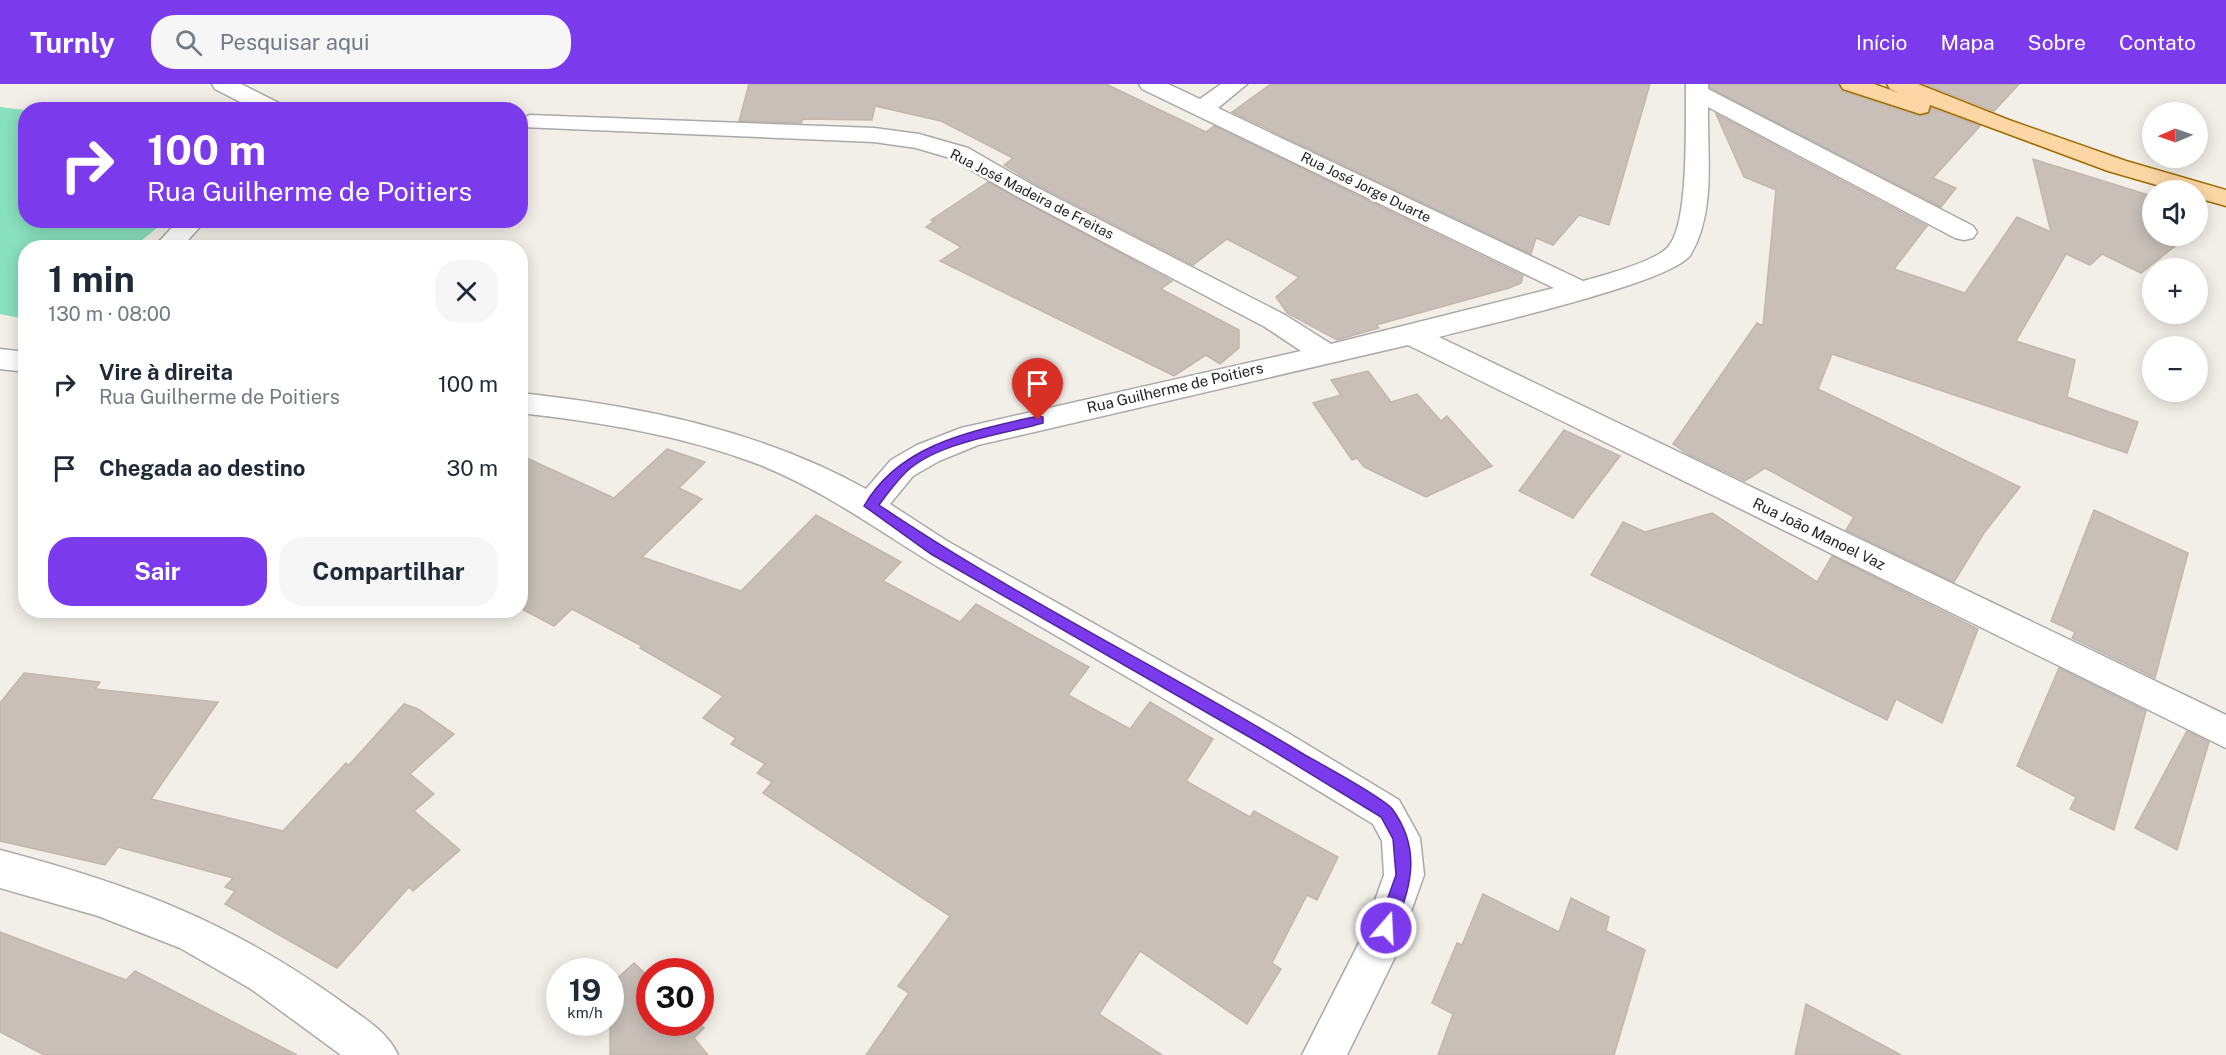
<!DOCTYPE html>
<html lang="pt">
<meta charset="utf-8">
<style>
body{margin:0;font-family:"Public Sans",sans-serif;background:#f6f6f7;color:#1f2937;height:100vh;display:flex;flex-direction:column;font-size:22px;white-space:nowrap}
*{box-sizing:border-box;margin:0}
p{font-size:20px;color:#747a83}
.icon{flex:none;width:33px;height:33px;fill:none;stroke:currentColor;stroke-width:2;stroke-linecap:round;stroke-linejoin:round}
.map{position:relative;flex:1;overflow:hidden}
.details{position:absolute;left:18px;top:156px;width:510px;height:378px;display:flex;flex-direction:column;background:#fff;border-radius:24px;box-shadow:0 3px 15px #0003}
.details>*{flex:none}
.banner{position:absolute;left:18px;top:18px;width:510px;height:126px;border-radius:24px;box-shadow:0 3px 15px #0003;background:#7c3aed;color:#fff;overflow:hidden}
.needle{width:39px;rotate:268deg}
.buttons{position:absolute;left:2142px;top:18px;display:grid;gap:12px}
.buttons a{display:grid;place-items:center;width:66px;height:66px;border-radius:50%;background:#fff;box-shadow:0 3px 15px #0003;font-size:30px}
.speed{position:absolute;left:546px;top:874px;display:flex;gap:12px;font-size:30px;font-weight:700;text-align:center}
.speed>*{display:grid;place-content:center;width:78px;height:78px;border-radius:50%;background:#fff;box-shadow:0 3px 15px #0003;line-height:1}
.speed small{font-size:15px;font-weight:400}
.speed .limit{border:9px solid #d22;background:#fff;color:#111}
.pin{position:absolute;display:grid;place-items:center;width:51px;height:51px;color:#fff;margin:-62px -26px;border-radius:50% 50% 50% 0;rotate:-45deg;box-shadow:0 0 6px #0007}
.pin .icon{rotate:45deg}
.me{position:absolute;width:66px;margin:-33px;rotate:19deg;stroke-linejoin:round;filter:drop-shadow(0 0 4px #0008)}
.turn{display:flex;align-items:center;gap:21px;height:126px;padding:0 30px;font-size:27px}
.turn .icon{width:78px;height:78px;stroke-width:2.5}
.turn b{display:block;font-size:42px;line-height:51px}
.round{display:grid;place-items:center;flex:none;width:63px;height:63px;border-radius:24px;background:#f6f6f7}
.headline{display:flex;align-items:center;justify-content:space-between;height:102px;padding:0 30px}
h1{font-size:36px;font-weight:700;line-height:45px}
.action{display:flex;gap:12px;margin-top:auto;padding:12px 30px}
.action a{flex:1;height:69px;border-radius:24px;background:#7c3aed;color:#fff;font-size:24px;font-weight:700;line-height:69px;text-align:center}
.action a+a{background:#f6f6f7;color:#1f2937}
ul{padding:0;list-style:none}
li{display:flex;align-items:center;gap:18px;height:84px;padding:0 30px}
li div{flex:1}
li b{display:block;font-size:22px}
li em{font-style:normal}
header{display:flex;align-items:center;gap:36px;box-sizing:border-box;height:84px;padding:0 30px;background:#7c3aed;color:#fff}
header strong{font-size:28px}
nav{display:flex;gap:33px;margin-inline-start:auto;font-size:21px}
.search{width:420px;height:54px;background:#f6f6f7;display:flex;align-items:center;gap:15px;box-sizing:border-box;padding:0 21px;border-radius:24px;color:#747a83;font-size:22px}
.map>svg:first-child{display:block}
.pitch{fill:#88e0be}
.building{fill:#c7bfb8;stroke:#c4b6ab;stroke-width:1.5}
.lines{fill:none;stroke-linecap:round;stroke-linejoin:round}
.minor-casing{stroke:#a9a9a9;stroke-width:3}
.major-casing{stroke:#a06b00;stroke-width:3}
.minor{fill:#fff;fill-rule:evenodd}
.major{fill:#fcd6a4;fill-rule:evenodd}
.route{fill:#7c3aed;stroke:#51269a;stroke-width:1.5}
.labels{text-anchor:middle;stroke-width:5;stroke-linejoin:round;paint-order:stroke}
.far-street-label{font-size:14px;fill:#222;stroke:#fff}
.street-label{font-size:15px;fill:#222;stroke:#fff}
</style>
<header>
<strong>Turnly</strong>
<div class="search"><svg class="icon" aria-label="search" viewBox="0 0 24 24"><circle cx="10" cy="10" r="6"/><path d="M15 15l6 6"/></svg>Pesquisar aqui</div>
<nav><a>Início</a><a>Mapa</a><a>Sobre</a><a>Contato</a></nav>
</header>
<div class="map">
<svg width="2226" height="971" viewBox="0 0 2226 971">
<rect width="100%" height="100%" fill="#f2efe9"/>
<path class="pitch" d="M0,23L25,26L26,136L165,137L134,163L26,164L25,235L0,230Z"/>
<g class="building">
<path d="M749,0H1106L1206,48L1214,42L1523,192L1521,199L1509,204L1376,241L1379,244L1337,256L1287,229L1276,213L1299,193L1227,155L1193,181L1037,101L1004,81L1013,74L941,37L875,22L872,36L803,35L801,39L739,37Z"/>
<path d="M1271,0H1650L1609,141L1579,131L1553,161L1536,154L1531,170L1232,28Z"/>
<path d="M1710,0H1838L1842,7L1919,32L1929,30L1931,24L1980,42L1933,94L1956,104L1941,123L1710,4Z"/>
<path d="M1924,0H2019L1994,27Z"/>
<path d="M1716,30L1927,142L1894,185L1965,209L2017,133L2051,148L2033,75L2152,112V152H2188L2141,189L2102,170L2090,181L2066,170L2016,257L2075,276L2067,313L2138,338L2127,369L1832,270L1818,305L2020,403L1984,449L1954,498L1846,446L1854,433L1765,384L1745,397L1688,370L1673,360L1757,239L1763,242L1776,106L1744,93Z"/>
<path d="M988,98L1172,197L1161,205L1239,246V264L1220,280L1206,271L1174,292L940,177L961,163L926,143L934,137L931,136Z"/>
<path d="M1368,287L1391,318L1417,310L1441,337L1447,332L1492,382L1426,413L1364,383L1357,374L1352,376L1313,319L1341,311L1331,296Z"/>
<path d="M1564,346L1620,372L1573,434L1519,407Z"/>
<path d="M667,365L705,378L679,404L702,415L642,473L741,507L816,431L901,478L883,497L960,538L976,520L1089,583L1068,611L1130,645L1150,618L1213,655L1186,697L1250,733L1254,727L1338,773L1317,816L1307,811L1272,879L1281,885L1247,940L1140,867L1099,930L1162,971H866L909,909L898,902L950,832L763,709L772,698L757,689L765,680L731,660L736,654L703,634L723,612L640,564L642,562L572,525L554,542L520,524V371L614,414Z"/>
<path d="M2094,426L2188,469L2155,594L2072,554L2075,548L2051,537Z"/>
<path d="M1712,429L1817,498L1832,472L1978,545L1942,639L1896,615L1887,636L1591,491L1623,438L1645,448Z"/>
<path d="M2059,584L2146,627L2114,746L2070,725L2076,713L2017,682Z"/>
<path d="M24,589L100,598L95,605L218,618L151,715L283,747L346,679L349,681L404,620L418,625L454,650L410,690L434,710L414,727L460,766L413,807L409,803L337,884L225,820L235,807L225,803L233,794L118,763L105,781L0,757V619Z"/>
<path d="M2187,647L2209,658L2177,766L2135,744Z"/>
<path d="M1483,810L1559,848L1571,814L1609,833L1606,847L1645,866L1614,971H1438L1453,930L1432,919L1457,859L1462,861Z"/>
<path d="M0,848L126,896L135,887L297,971H44L0,948Z"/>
<path d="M634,879L650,894V939H699L704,944L694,954L708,971H610V901Z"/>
<path d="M1806,920L1901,971H1795Z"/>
</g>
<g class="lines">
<g class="minor-casing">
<g id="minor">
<path d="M212,0H241L283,21L286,26H256L215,5Z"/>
<path d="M1139,0H1168L1200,15L1221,0H1247L1218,24L1583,197C1602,192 1656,177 1668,163C1690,139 1685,35 1686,0H1708V5L1973,142L1977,148L1973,154L1964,156L1955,154L1708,23C1707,71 1716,127 1691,170C1676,198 1479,242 1439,253L2226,631V664L1408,261L978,361L939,377L913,392L890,420L947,457L1283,646L1399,716L1420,754L1424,791L1394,875L1347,971H1302L1362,853L1384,791L1382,757L1373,740C1235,655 1095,574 955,493C886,453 830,408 755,379C680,351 600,338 520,329V309C640,322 760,346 866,405L891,376L917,361L961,344L1301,267L1265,243L1018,113L950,74L916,64L874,58L522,43L520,35L530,31L874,44L919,50L968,64L1036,103L1285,231L1331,260L1554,204L1142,5Z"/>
<path d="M179,136H206L181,164H153Z"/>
<path d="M0,265L26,268V288L0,285Z"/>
<path d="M0,766C130,800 229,837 339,916C360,932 387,946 398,971H341L251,905L180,864L98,832L0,804Z"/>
</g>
</g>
<g class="major-casing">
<path id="major" d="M1840,0H1874L1899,9L1890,5L1887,0H1918L2009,36L2126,77L2226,106V122L2198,114V106H2174L2108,87L1930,21L1928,28L1920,30L1843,5Z"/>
</g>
<use href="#minor" class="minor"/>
<use href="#major" class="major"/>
</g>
<path class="route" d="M1038,332L1043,333V339C1001,351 938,358 906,388C896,398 887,410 879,421C1015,513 1164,585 1305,671C1321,680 1386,715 1393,726C1423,768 1410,806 1392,850L1386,852L1380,850L1377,844L1396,791L1393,755L1381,733L1265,662L931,470L864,422C900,359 973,347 1038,332Z"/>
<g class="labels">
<g class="far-street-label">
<text transform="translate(1366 103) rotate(26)" y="5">Rua José Jorge Duarte</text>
<text transform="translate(1032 110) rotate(27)" y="5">Rua José Madeira de Freitas</text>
</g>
<g class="street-label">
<text transform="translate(1175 304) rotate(-13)" y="5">Rua Guilherme de Poitiers</text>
<text transform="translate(1819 450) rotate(26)" y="5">Rua João Manoel Vaz</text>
</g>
</g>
</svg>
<div class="buttons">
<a><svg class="needle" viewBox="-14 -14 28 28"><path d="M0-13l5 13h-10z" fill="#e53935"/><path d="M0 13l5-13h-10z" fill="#747a83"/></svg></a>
<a><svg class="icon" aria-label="sound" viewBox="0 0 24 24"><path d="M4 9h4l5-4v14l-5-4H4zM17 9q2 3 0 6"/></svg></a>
<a>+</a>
<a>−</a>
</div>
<div class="speed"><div>19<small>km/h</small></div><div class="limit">30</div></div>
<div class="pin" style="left:1038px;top:336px;background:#d93025"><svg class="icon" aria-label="arrive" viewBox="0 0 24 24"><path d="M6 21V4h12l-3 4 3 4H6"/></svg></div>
<svg class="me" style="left:1386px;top:844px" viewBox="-20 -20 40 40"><circle r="17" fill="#7c3aed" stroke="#fff" stroke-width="3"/><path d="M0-11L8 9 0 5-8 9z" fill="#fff"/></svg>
<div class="banner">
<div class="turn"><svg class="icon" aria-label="right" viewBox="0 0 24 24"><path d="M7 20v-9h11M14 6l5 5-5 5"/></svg><div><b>100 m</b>Rua Guilherme de Poitiers</div></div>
</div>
<section class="details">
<div class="headline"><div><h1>1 min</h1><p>130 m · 08:00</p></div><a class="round"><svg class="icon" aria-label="close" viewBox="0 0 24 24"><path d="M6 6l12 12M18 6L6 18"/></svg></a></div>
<ul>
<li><svg class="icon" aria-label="right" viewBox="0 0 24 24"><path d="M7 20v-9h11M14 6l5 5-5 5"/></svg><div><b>Vire à direita</b><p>Rua Guilherme de Poitiers</p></div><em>100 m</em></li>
<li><svg class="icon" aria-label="arrive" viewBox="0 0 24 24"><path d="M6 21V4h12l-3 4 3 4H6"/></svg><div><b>Chegada ao destino</b></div><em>30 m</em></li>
</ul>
<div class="action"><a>Sair</a><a>Compartilhar</a></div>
</section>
</div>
